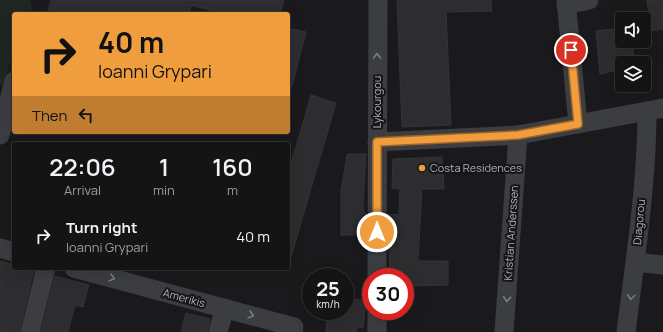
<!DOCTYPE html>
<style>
body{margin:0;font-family:Manrope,sans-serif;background:#212122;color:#f1f3f6;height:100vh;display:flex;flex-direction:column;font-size:15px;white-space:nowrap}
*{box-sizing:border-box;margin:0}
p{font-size:13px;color:#9d9ea0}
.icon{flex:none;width:22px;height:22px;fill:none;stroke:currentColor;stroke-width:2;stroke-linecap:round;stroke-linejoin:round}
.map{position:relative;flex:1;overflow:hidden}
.panel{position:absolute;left:12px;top:142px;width:278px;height:128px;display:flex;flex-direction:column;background:#141415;border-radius:4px;box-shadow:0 4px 16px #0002,0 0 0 1px #333334}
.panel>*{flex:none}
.banner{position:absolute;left:12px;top:12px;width:278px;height:122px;border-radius:4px;box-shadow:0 4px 16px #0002,0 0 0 1px #333334;background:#f09d3e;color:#111;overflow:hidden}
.controls{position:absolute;left:615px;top:12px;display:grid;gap:8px}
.controls a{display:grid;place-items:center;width:36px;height:36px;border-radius:4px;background:#141415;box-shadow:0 4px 16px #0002,0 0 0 1px #333334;font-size:20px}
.speed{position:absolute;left:302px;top:268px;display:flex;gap:8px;font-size:20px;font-weight:700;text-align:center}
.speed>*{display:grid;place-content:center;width:52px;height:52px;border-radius:50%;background:#141415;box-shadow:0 4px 16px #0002,0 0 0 1px #333334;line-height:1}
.speed small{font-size:10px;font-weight:400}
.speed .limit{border:6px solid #d22;background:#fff;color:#111}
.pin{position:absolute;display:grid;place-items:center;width:34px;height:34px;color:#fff;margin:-17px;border:2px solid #fff;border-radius:50%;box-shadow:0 1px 4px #0007}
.me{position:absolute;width:44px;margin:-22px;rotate:0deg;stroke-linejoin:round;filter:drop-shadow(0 0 3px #0008)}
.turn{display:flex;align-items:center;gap:14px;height:84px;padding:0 20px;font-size:18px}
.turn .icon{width:52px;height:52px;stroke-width:2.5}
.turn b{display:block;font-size:28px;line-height:34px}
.then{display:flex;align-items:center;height:38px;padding:0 20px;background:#0003;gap:8px;font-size:15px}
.eta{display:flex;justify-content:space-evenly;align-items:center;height:68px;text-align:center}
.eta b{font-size:24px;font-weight:600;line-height:28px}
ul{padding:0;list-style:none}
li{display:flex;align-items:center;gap:12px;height:52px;padding:0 20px}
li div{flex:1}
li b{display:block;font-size:15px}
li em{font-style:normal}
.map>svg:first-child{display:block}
.green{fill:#202720}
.building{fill:#2d2d30;stroke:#343438}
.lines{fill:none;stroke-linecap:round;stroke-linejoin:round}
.minor{stroke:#3b3d41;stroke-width:19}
.oneway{stroke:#7a7e84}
.route-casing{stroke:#9c6628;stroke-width:10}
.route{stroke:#f09d3e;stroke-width:7}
.poi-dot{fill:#f09d3e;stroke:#151517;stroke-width:1.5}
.labels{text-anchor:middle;stroke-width:4;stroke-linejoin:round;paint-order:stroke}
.street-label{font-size:11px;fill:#adb3bb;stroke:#151517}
.poi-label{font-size:11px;fill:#adb3bb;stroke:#151517;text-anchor:start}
</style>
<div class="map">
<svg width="663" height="332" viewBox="0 0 663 332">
<rect width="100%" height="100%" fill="#1a1a1c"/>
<path class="green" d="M0,0H30L32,9L26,14H14V48L3,86L0,85Z"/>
<g class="building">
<path d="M51,0H284L280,14H223L191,5L190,14H47Z"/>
<path d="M397,0H491L492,11L446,12L451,125L402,127Z"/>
<path d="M647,0H663V29L651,31Z"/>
<path d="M288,28L306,32L292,86H288Z"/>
<path d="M622,28V41H632L635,63H622V69L600,74L596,31Z"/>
<path d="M311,95L336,103L291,257L288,256V174Z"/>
<path d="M347,154H366L363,204L364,213H366V235H341V192Z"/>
<path d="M442,157L444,189H422L418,261H448V285L405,286V277H390L388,214L399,215L400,189L392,188L393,159Z"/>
<path d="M0,261L14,265V268L34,270L19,332H0Z"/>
<path d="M55,276L89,285L83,307L75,305L68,332H41Z"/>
<path d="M345,299L366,300L363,328L357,327L356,332H326L328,311H345Z"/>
<path d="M186,313L210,319L207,332H181Z"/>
</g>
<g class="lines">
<g class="minor">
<path d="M566,0L578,124"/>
<path d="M566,5L589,0"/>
<path d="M0,135L14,81"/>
<path d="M377,142L518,135L663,108"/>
<path d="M0,248L14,252"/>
<path d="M635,262L663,265"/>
<path d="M74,268L294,327L293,332"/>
<path d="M377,277L378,0"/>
<path d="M30,332L46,268"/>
<path d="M218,332L225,308"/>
<path d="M377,332V311"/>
<path d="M504,332L518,135"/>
<path d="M626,332C635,261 647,182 647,111"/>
</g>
</g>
<defs><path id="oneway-chevron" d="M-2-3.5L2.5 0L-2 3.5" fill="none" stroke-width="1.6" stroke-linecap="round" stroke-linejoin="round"/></defs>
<g class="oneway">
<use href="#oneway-chevron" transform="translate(377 56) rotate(-90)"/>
<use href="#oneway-chevron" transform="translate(112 278) rotate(15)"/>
<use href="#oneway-chevron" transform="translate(631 297) rotate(97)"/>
<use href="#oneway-chevron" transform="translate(507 299) rotate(94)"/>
<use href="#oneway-chevron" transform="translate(251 315) rotate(15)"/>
</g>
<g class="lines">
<g class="route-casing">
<path id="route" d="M377,232V142L518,135L578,124L571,50"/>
</g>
<use href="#route" class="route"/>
</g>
<circle class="poi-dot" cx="422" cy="168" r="4"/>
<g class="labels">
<g class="street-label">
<text transform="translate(377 102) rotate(-90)" y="4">Lykourgou</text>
<text transform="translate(639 222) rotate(-85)" y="4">Diagorou</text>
<text transform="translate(511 233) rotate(-86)" y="4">Kristian Anderssen</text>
<text transform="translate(184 298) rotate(15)" y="4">Amerikis</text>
</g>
<g class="poi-label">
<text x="430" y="172">Costa Residences</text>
</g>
</g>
</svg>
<div class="controls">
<a><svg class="icon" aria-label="sound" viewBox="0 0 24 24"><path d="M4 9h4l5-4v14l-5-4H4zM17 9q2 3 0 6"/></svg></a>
<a><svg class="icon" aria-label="layers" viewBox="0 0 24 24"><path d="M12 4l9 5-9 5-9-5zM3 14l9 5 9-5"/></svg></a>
</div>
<div class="speed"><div>25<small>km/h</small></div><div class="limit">30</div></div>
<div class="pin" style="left:571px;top:50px;background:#d93025"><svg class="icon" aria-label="arrive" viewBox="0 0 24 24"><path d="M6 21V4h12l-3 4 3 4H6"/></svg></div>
<svg class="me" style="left:377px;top:232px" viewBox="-20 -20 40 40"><circle r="17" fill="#f09d3e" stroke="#fff" stroke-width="3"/><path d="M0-11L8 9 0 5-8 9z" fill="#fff"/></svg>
<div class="banner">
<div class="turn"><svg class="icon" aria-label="right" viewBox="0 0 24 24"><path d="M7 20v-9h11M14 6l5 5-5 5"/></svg><div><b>40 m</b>Ioanni Grypari</div></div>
<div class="then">Then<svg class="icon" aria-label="left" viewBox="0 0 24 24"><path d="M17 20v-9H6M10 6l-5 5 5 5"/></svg></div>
</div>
<section class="panel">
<div class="eta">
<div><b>22:06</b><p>Arrival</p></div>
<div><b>1</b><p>min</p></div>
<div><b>160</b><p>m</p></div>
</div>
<ul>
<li><svg class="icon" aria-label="right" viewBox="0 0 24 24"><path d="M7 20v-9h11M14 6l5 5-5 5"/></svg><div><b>Turn right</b><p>Ioanni Grypari</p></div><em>40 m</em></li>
</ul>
</section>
</div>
